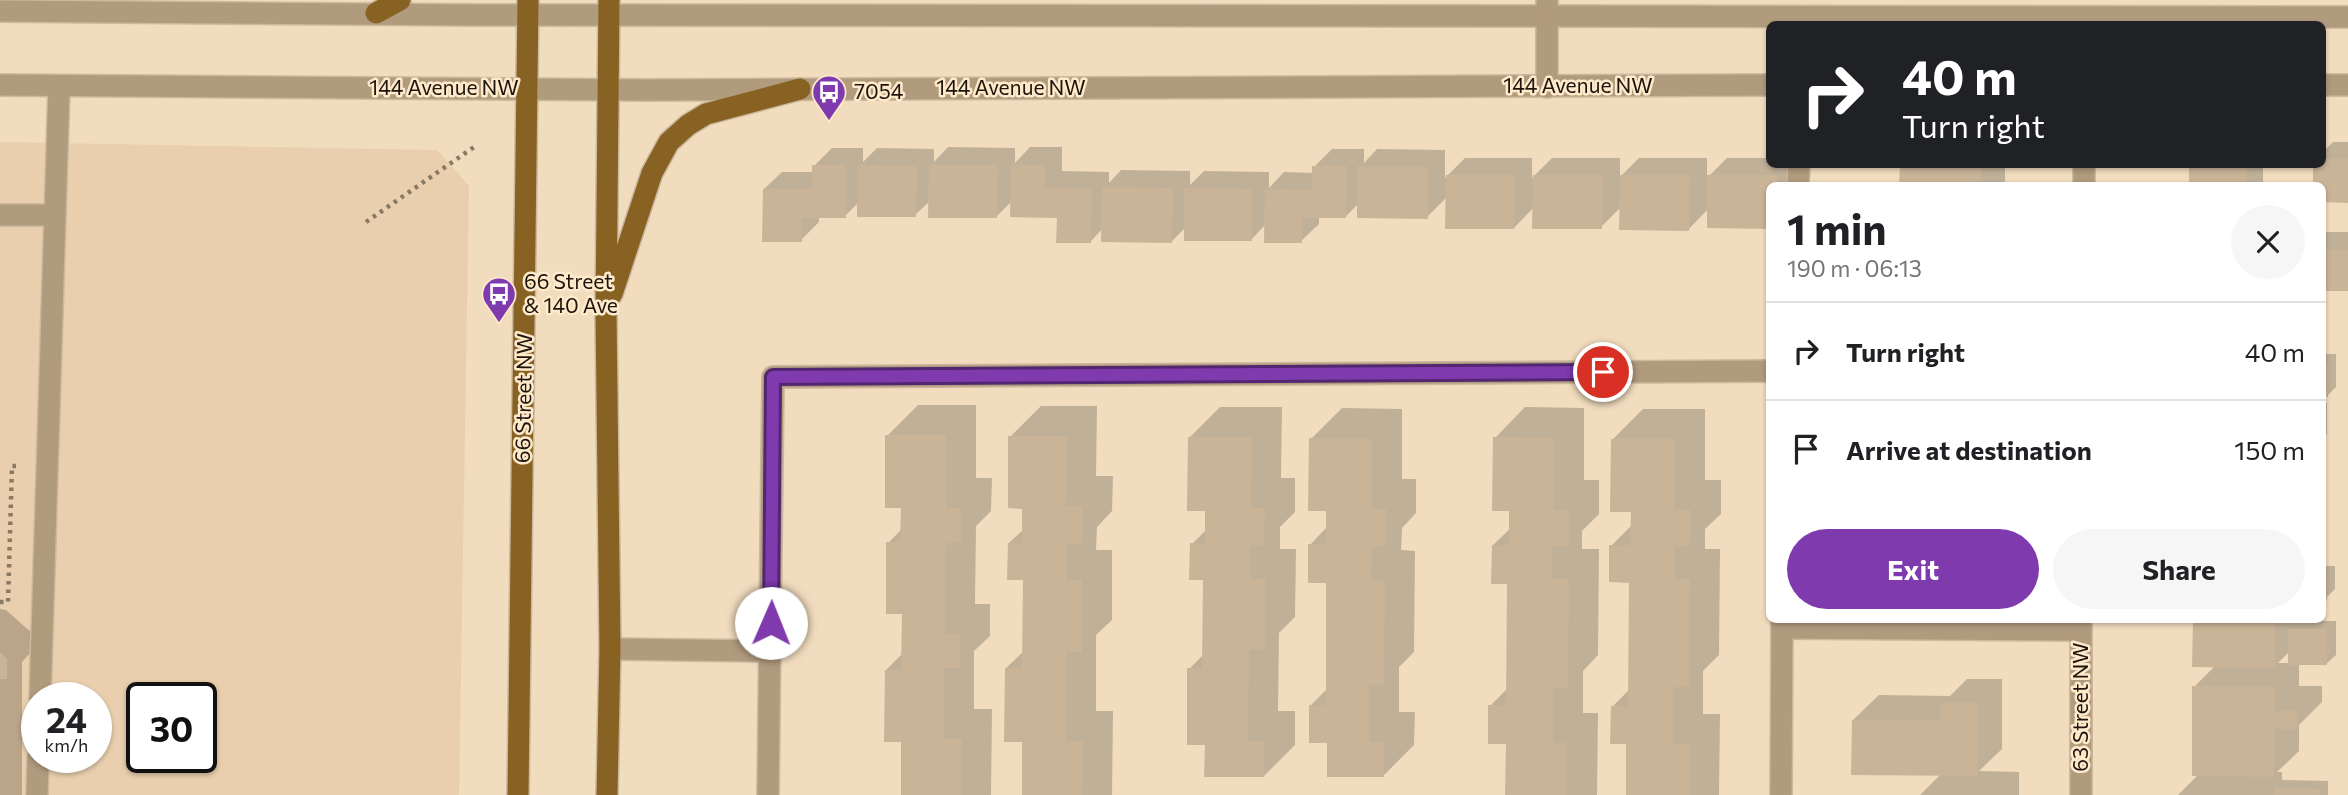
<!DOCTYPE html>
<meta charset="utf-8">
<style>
body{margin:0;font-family:Commissioner,sans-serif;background:#f6f6f6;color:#202124;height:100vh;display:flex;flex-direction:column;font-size:26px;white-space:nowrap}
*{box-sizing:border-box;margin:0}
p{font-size:23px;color:#757577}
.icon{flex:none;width:38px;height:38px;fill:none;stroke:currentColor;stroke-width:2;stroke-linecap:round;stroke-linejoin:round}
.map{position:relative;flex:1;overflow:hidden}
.sheet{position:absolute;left:1766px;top:182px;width:560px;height:441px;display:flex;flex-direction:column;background:#fff;border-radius:10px;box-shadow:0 2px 5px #0004}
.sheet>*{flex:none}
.guide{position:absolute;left:1766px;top:21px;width:560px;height:147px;border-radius:10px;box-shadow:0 2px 5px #0004;background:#202124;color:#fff;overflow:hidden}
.speed{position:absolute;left:21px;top:682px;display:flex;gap:14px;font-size:35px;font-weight:700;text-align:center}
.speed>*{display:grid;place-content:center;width:91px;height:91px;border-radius:50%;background:#fff;box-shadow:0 2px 5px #0004;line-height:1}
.speed small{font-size:18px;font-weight:400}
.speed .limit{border:4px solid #111;border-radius:10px;background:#fff;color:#111}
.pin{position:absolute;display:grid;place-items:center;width:60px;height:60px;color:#fff;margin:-30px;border:4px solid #fff;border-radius:50%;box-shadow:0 2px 7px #0007}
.me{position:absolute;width:77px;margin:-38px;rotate:1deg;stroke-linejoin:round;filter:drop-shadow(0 0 5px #0008)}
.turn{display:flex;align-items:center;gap:24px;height:147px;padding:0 21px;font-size:32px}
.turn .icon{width:91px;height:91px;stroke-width:2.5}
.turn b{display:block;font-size:49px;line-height:60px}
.round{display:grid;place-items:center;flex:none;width:74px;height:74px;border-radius:37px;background:#f6f6f6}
.headline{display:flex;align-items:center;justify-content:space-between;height:119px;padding:0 21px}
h1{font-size:42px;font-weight:700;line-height:52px}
.action{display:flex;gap:14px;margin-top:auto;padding:14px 21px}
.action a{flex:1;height:80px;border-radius:42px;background:#7f3aae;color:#fff;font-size:28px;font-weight:700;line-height:80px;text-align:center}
.action a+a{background:#f6f6f6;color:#202124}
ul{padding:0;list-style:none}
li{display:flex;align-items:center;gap:21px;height:98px;padding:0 21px;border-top:2px solid #e0e0e0}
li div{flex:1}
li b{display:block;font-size:26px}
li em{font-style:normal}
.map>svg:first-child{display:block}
.built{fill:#e9cfad;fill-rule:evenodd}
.shadow{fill:#0003;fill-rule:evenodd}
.building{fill:#c9b498}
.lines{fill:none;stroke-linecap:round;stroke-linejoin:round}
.minor-casing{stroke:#cbb89e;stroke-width:24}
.major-casing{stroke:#cbb89e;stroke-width:24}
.path{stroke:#897a66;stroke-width:4.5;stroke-dasharray:3.5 5;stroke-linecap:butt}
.minor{stroke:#b19b7d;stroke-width:21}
.major{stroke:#886223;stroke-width:21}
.route-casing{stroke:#532671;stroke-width:18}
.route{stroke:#7f3aae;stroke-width:12}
.labels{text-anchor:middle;stroke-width:5;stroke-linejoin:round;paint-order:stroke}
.street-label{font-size:21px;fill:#1d150b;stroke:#fee9cb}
.poi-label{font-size:21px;fill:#1d150b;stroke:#fee9cb;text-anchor:start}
</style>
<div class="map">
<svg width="2348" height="795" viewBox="0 0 2348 795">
<rect width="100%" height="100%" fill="#f1dcbe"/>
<path class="built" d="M0,142L437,150L469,186L459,795H0ZM37,698H96V758H37ZM142,698H201V758H142Z"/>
<g class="shadow">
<path d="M2333,142H2348V201L2322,164V153Z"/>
<path d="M948,147L1015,148V163L1030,147H1062V171L1109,172V183L1121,170L1190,171V185L1204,171L1269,172V188L1284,172L1314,173V167L1332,149H1364V163L1377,149L1445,150V178L1465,158H1532V178L1552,158H1620V177L1639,158H1707V178L1727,158H1769V164H1794V186H1769V227L1709,226V208L1689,229L1621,207L1601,227L1534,207L1514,228L1447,197L1427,217L1359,203L1346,216H1319V224L1301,241L1266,224L1251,240L1186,227L1172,241L1103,228L1091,241L1058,216L1012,201L997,216L930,201L915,215L858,203L845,216H819V222L801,240L764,189L782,172H814V166L832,148H863V162L877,148L934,149V162Z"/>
<rect x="1901" y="164" width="104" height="22"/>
<rect x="2191" y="164" width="72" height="22"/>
<path d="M2322,232H2348V290L2322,289Z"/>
<path d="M2322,354H2336V387L2327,396H2322Z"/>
<path d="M2322,403H2327V434L2322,439Z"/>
<path d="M918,405H976V478H992L991,511L976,526L975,604H990V636L974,651V709H992L991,795H902L903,740L886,670L903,653L904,612L888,543L902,529V507L887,436Z"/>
<path d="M1041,406H1097L1096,476H1113L1112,511L1097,527L1096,550H1112V620L1096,635V711H1113L1112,795H1024V740L1006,668L1024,651V578L1009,543L1024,529V507L1010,437Z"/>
<path d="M1220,407H1282L1281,478H1295V512L1280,527V549H1296L1295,617L1279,633L1278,711H1295V745L1264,776L1207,743L1189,669L1204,654L1205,578L1192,544L1207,529V509L1190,437Z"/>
<path d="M1525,407L1584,408V480H1599V514L1582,531V549H1599L1598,655L1583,671V713H1598L1597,795H1507V743L1490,706L1508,688L1509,582L1493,545L1511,528V509L1495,438Z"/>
<path d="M1342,408L1402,409V479H1416V513L1402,528L1401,550L1415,551L1414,652L1399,667V712H1415L1414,745L1383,776L1329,741L1310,706L1327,689L1328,581L1310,545L1328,526V509L1311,439Z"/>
<path d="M1643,409H1705V480H1721V514L1705,529V549H1720L1719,655L1703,671V714H1720L1719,795H1627L1628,743L1613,706L1630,689L1631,581L1611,546L1632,525L1633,510L1613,439Z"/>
<path d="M2322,566H2335V589L2326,598H2322Z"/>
<path d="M0,609L6,610L32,633L31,652L22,662V795H0Z"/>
<path d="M2194,620L2336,621V655L2327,663H2299V686H2322V702L2299,725V751L2277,772H2282V780L2328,781V795H2178L2198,775L2194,687L2215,666L2194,665ZM2290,651V663H2278Z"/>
<path d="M1967,679H2002V749L1979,771L2019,772V795H1920L1941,774L1853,720L1879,695L1950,696Z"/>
</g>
<g class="building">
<path d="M2322,159H2348V203L2322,202V186H2313V164H2322Z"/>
<path d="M1900,164H1981L1980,186H1899Z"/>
<path d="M2189,164H2247L2246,186H2189Z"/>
<path d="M812,165H846V218H802V242H762L763,189H812Z"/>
<path d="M857,165L917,166L916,217H857Z"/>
<path d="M929,165H998L997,218H928Z"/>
<path d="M1011,165H1045V188L1092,189L1091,243H1056L1057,218L1010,217Z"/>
<path d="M1312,166H1347L1346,218H1302V243H1264L1265,189L1312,190Z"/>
<path d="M1357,166L1428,167V219L1357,218Z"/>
<path d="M1446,175H1515L1514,229H1445Z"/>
<path d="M1533,175H1603L1602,229H1532Z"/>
<path d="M1620,175H1690L1689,231L1619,230Z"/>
<path d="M1707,175H1777V186H1769V229L1707,228Z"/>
<path d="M1102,187L1173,188L1172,243L1101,242Z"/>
<path d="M1184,188L1252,189V241H1184Z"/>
<rect x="2322" y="249" width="26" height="42"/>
<rect x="2322" y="363" width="6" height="34"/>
<path d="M885,435H946V508H961V543H946L945,634H960V668H944V739H962L961,795H901V742H884L885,670H901L902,614H886V542H900L901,508H885Z"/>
<path d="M1008,436H1067L1066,506H1083L1082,544H1067L1066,580H1082V652H1066V741H1083L1082,795H1022V742H1004L1005,668H1022L1023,580H1007L1008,543H1022V509L1008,508Z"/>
<path d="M1188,437H1252L1251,508H1265L1264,545H1250V579H1266L1265,649H1249L1248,741H1264V777H1204L1205,745H1187V668H1202L1203,580H1189L1190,543H1205V511H1187Z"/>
<path d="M1493,437L1554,438V510H1569V546H1552V579H1569L1568,688H1553V743H1567V795H1505L1506,744H1488V705H1506L1507,584H1491L1492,545H1509V511H1492Z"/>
<path d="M1309,438L1372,439V509H1386V546H1372L1371,580L1385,581L1384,685L1369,684V742H1384V777H1327V743H1309V705H1326V583H1308V544H1326V511H1308Z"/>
<path d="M1611,439H1675V510H1691L1690,546H1675V579H1690L1689,687H1673V744H1690V795H1626V744H1610L1611,706H1628L1629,583L1609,582V545H1630L1631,512H1610Z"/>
<rect x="2322" y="574" width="5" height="26"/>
<path d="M2193,620H2275V668L2192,667Z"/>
<rect x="2288" y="629" width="39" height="36"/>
<path d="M0,652L7,659V679H0Z"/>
<path d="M2192,686L2275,687V711H2297V729H2275L2274,777L2192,776Z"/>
<path d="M1940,703H1978V776L1851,775L1852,720H1940Z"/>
<path d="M2274,788L2320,789V795H2274Z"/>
</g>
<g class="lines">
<g class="minor-casing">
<g id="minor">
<path d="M0,11L476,15L2348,17"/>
<path d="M0,85L646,90L1769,85"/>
<path d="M2322,85H2348"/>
<path d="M1547,87V0"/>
<path d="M1798,186L1799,164"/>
<path d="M2084,186V164"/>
<path d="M0,215H54"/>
<path d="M1782,628L2081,630"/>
<path d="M610,649L771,651"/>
<path d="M40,698L59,87"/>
<path d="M37,795L38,758"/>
<path d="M768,795L773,377L1769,371"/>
<path d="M1781,795L1782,620"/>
<path d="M2081,795V620"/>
</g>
</g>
<g class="major-casing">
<g id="major">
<path d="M376,13L400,0"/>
<path d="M612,294L652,173L669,142L688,125L706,114L800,89"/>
<path d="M518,795L528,0"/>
<path d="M607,795L610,649L606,312L609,0"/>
</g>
</g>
<g class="path">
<path d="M366,222L474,147"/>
<path d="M0,602H8L12,466H17"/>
</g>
<use href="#minor" class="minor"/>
<use href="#major" class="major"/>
</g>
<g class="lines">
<g class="route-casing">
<path id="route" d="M771,623L773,377L1603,372"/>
</g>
<use href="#route" class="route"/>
</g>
<defs>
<g id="bus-pin" transform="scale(1.75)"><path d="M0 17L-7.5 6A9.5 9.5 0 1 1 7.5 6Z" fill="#7f3aae" stroke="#fee9cb"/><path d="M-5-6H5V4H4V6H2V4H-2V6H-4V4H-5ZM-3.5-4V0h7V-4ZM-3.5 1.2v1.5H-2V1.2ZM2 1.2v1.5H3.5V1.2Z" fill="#fff"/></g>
</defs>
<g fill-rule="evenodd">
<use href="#bus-pin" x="829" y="92"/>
<use href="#bus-pin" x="499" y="294"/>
</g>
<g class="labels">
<g class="street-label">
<text x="1578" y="93">144 Avenue NW</text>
<text x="444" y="95">144 Avenue NW</text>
<text x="1011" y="95">144 Avenue NW</text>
<text transform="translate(524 398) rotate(-89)" y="7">66 Street NW</text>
<text transform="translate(2081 707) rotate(-90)" y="7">63 Street NW</text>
</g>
<g class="poi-label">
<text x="854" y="99">7054</text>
<text x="524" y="289">66 Street<tspan x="524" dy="24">&amp; 140 Ave</tspan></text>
</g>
</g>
</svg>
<div class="speed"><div>24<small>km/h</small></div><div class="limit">30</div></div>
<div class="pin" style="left:1603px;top:372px;background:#d93025"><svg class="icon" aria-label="arrive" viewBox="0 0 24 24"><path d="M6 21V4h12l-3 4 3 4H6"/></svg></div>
<svg class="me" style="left:771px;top:623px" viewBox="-20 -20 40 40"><circle r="19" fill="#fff"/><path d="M0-13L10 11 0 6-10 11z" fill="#7f3aae"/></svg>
<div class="guide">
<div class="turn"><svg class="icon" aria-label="right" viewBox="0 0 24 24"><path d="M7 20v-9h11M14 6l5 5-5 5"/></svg><div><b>40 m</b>Turn right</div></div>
</div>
<section class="sheet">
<div class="headline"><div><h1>1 min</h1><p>190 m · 06:13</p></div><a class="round"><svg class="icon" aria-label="close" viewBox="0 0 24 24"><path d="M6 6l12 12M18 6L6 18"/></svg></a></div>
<ul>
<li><svg class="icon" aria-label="right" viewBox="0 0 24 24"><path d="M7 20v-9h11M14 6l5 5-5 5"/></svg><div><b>Turn right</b></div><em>40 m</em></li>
<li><svg class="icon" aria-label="arrive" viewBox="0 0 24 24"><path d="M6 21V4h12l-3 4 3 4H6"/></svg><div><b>Arrive at destination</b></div><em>150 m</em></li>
</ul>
<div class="action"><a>Exit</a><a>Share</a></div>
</section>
</div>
